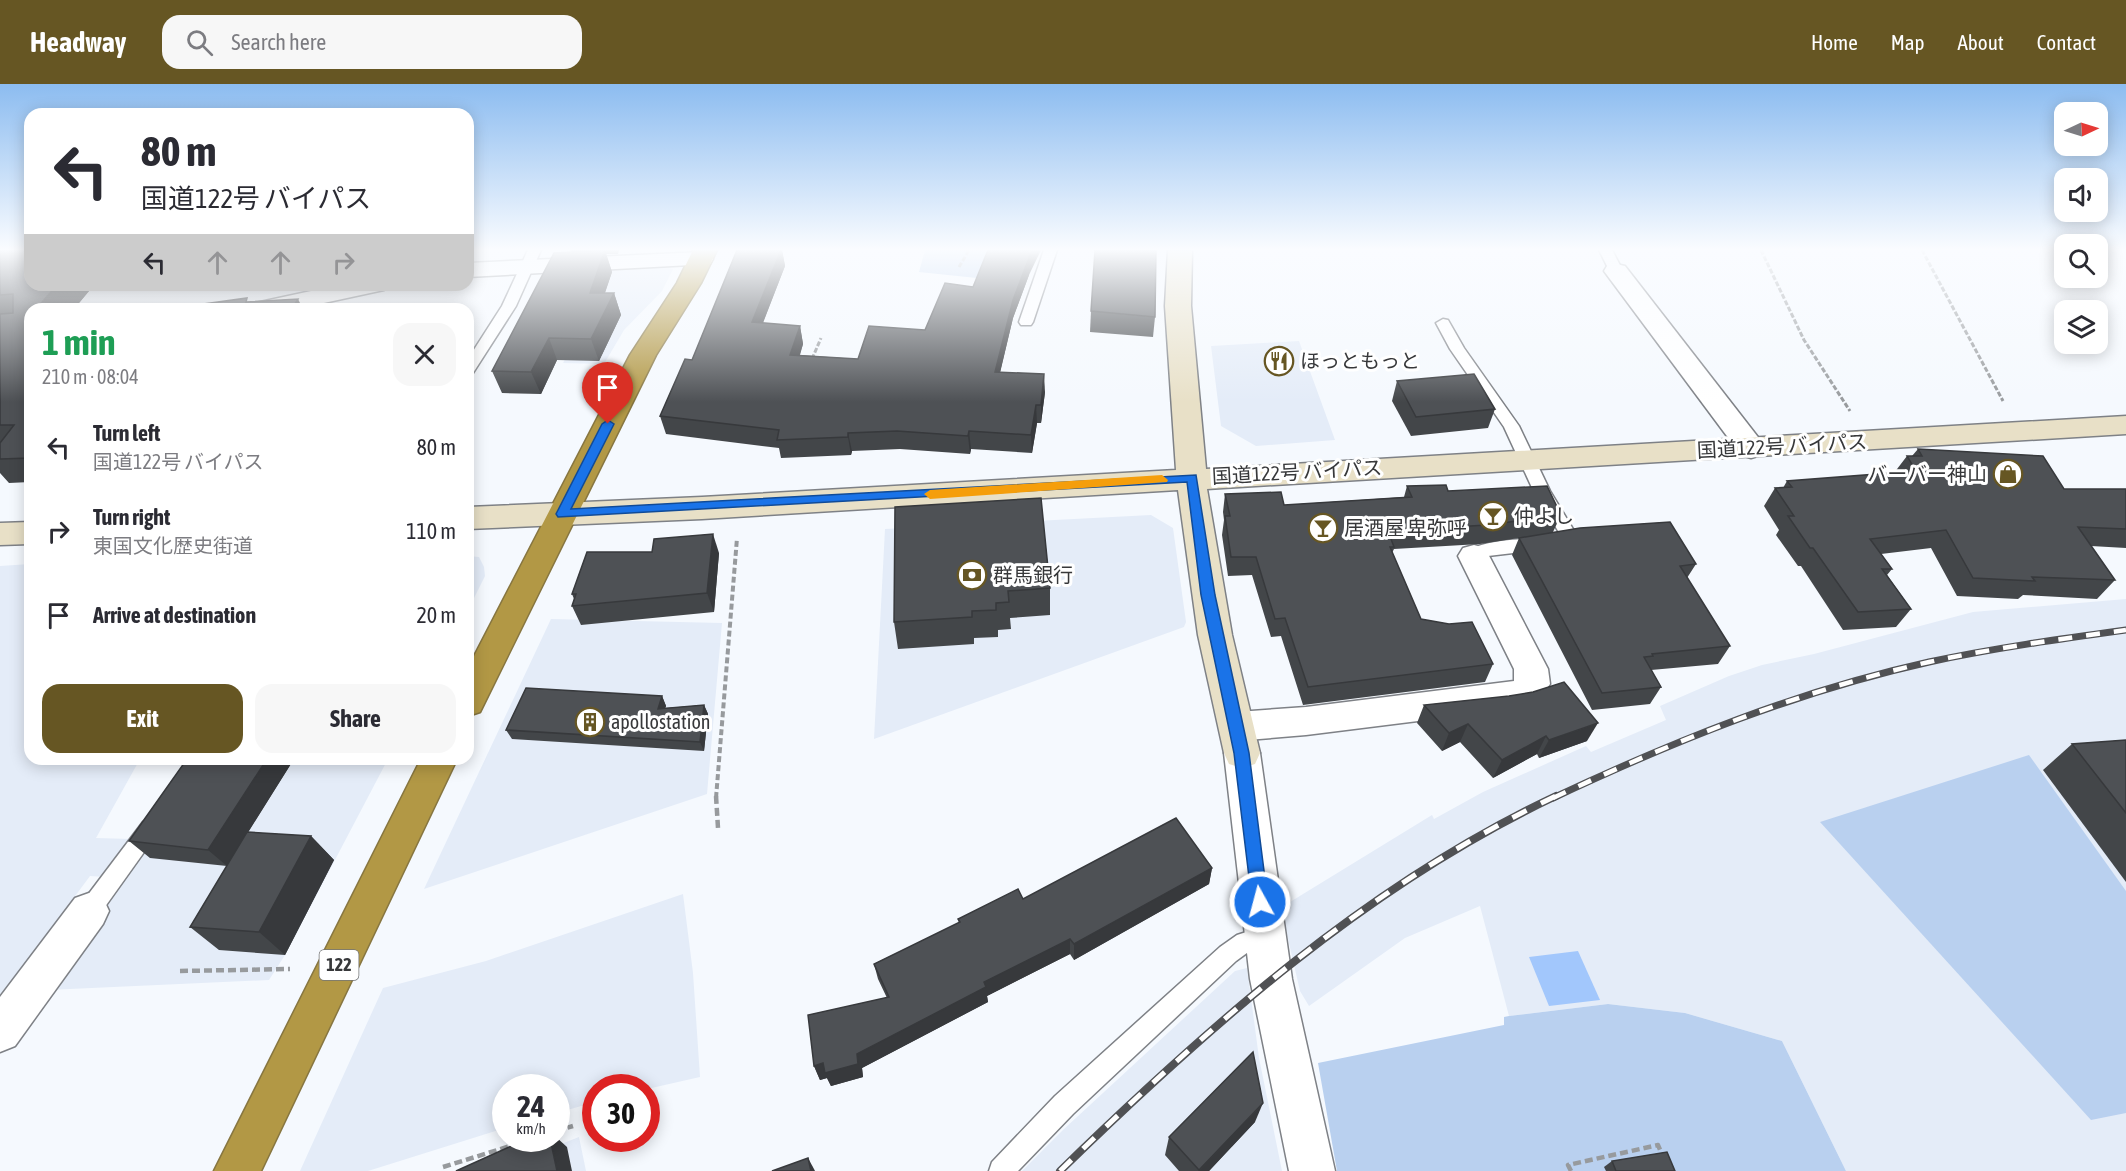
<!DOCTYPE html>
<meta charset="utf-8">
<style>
body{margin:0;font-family:"Asap Condensed","Noto Sans JP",sans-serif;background:#f7f7f7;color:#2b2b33;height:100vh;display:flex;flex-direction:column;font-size:22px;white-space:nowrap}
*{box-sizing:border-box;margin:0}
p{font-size:20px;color:#7c7c81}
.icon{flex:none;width:33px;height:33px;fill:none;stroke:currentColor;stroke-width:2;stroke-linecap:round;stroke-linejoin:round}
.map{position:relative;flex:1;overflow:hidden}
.sheet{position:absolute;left:24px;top:219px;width:450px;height:462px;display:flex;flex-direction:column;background:#fff;border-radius:18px;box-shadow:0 3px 15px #0003}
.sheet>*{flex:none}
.banner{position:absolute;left:24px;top:24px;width:450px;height:183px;border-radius:18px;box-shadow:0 3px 15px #0003;background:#fff;color:#2b2b33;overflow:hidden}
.needle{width:39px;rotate:86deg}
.controls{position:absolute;left:2054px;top:18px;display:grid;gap:12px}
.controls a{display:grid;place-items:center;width:54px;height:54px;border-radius:12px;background:#fff;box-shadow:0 3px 15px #0003;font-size:30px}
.speed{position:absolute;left:492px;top:990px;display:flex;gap:12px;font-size:30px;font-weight:700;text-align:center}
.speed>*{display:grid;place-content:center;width:78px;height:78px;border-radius:50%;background:#fff;box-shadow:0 3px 15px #0003;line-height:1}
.speed small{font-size:15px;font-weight:400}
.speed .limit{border:9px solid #d22;background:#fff;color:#111}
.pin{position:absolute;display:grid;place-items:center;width:51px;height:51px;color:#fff;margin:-62px -26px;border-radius:50% 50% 50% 0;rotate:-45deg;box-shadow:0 0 6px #0007}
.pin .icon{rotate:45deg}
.me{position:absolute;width:66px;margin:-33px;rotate:353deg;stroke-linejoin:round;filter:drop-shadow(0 0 4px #0008)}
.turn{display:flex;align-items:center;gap:21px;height:126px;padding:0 18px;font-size:27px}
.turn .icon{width:78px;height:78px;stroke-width:2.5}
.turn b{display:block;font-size:42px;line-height:51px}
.lanes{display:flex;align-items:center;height:57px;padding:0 18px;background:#0003;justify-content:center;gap:30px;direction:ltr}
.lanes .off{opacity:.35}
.round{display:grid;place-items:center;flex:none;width:63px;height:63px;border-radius:18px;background:#f7f7f7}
.headline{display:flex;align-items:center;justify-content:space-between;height:102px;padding:0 18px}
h1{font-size:36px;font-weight:700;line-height:45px;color:#1e9e55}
.action{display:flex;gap:12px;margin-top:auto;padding:12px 18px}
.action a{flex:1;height:69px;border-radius:18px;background:#665623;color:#fff;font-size:24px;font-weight:700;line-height:69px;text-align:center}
.action a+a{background:#f7f7f7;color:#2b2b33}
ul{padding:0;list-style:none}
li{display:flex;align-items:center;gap:18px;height:84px;padding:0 18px}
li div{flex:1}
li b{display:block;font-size:22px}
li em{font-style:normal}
header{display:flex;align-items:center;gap:36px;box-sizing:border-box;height:84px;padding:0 30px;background:#665623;color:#fff}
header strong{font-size:28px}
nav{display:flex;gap:33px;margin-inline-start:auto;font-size:21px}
.search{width:420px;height:54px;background:#f7f7f7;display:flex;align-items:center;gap:15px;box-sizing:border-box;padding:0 21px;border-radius:18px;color:#7c7c81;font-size:22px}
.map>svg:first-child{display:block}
.built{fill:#e4ecf8}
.green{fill:#b9d0ef}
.water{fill:#a2c7fc}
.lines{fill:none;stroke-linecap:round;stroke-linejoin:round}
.lane-casing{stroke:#7e8186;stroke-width:3}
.street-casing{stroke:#7e8186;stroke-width:3}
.secondary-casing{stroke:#7e8186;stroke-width:3}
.highway-casing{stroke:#877641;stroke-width:3}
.path-far2{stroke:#979a9d;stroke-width:3;stroke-dasharray:5 2;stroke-linecap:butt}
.path-far1{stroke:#979a9d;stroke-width:4;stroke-dasharray:6 3;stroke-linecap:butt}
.path{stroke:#979a9d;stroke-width:4.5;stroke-dasharray:8 4;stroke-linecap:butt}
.lane{fill:#fff;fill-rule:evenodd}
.street{fill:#fff;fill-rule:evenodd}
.secondary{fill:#e8e0c7;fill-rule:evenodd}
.highway{fill:#b29845;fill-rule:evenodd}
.rail-far1-casing{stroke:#505154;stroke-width:7}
.rail-casing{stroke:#505154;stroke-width:8}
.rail-far1{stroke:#fff;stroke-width:4.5;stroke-dasharray:14;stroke-linecap:butt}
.rail{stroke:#fff;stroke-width:5;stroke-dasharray:16;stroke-linecap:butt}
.wall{fill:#434649}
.shaded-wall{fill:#37393c}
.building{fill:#4e5155;stroke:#37393c;stroke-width:1.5}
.route{fill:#1a73e8;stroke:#114b97;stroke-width:1.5}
.slow{fill:#f59e0b}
.labels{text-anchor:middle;stroke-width:6;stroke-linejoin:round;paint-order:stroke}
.shield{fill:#fff;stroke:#737475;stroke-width:1.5}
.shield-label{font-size:18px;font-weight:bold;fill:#37383a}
.poi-label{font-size:20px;fill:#37383a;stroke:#fff;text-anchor:start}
.street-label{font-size:20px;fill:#37383a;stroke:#fff}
</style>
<header>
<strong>Headway</strong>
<div class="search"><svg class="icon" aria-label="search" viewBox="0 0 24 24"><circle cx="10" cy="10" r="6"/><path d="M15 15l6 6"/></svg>Search here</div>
<nav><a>Home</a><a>Map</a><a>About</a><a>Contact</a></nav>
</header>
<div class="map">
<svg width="2126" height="1087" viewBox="0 0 2126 1087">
<rect width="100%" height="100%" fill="#f5f9fe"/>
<g class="built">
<path d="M665,183L673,185L662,207L624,246L604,280L563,279L613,185Z"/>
<path d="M1299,257L1335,356L1256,362L1221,342L1211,262Z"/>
<path d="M1151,431L1173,444L1186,538L1184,543L874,655L885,445Z"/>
<path d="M468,472L479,473L484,483L485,492L468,526Z"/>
<path d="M30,480V675H140L96,754L131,755L106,793L90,792L0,913V482Z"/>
<path d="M2126,515V1087H1846L1782,957L1685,929L1608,920L1509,932L1480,822L1405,854L1309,922L1300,907L1283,833L1290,818L1432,731L1434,735L1483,708L1586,662L1591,668L1666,636L1660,622L1729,592L1762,581L1814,570L1973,528Z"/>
<path d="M551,535L722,539L707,710L424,805Z"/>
<path d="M210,675H388L285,871L269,896L48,906Z"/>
<path d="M683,810L693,889L700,993L647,1005L596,1004L595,1018L557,1029L556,1004H506L505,1044L368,1087H300L383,904L486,877Z"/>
<path d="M1247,884L1259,974L1282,1087H1022L1064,1045L1235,887Z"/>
<path d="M579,1053L586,1087H492Z"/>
</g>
<g class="green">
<path d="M925,166H980L987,167L977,194L919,188Z"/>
<path d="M2029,671L2126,807V1029L2091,1036L1820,738Z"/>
<path d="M1608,920L1685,929L1782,957L1846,1087H1337L1318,979L1504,941V933L1509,932Z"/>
</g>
<path class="water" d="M1578,867L1600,916L1549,922L1529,873Z"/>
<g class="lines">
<g class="lane-casing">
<g id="lane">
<path d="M528,166H541L516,222L473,289L468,291V275L502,222Z"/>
<path d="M1044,166H1057L1033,238L1031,241H1021L1019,238Z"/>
<path d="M1599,166H1612L1623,187L1621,190H1611Z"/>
<path d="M1443,235L1448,236L1464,264L1519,342L1550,407L1576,450L1574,459L1562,463L1488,472L1474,478L1468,476L1465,472C1478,451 1538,458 1560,450L1534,408L1504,343L1450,265L1436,239Z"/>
<path d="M150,735L157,738L160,744L157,750L97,834L89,837L81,834L78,827L81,820L143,738Z"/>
<path d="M1265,842L1273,845L1276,852L1273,859L1251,866L1236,877L1073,1030L1018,1087H989L992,1078L1055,1012L1220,863L1237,851Z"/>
</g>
</g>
<g class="street-casing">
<g id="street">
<path d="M701,168L710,170L713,175L710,180L468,193V179Z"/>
<path d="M1616,180L1625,182L1761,357L1765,364L1761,371L1751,374L1741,371L1604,187L1607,182Z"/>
<path d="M339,201H387L384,206L296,225H247L251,220Z"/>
<path d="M1474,461L1485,464L1548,585L1550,600L1538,617L1514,625L1306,651L1247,656L1255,658L1260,669L1292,895L1335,1087H1289L1250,895L1224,669L1229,658L1236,656L1225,652L1219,642L1225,632L1237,628L1306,623L1514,597V585L1458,472L1463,464Z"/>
<path d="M89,809L103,814L109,827L103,840L15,962L0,968V913L75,814Z"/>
</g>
</g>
<g class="secondary-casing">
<g id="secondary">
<path d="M1168,166H1192L1191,222L1206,385L2126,332V350L1207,405L1232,551L1260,669L1255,680L1242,684L1229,680L1224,669L1198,551L1178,406L702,435L468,445V423L702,413L1176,386L1165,222Z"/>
<path d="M30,438V460L0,461V439Z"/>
</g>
</g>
<g class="highway-casing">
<g id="highway">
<path d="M693,166H717L701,199L656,271L480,628L468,632V584L630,271L677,199Z"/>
<path d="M421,675H457L261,1087H214Z"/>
</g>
</g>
<g class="path-far2">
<path d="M1761,166L1804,256L1850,327"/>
<path d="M1922,166L2003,317"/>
<path d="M959,183L969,166"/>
<path d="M812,275L821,254"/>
</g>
<path class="path-far1" d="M716,714L737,454"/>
<g class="path">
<path d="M716,712L718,744"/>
<path d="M180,887L290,885"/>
<path d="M556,1047L573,1042"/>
<path d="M443,1083L520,1059"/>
<path d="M1571,1087L1568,1081L1658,1061L1663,1073"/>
</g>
<use href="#lane" class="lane"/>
<use href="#street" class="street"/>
<use href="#secondary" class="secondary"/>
<use href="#highway" class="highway"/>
<g class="rail-far1-casing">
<path id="rail-far1" d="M1553,714C1674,657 1798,607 1929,578C1994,564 2060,555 2126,546"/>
</g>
<g class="rail-casing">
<path id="rail" d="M1060,1087C1208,943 1367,801 1556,712"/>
</g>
<use href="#rail-far1" class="rail-far1"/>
<use href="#rail" class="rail"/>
</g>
<g class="wall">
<path d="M0,166L30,201H94L74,225H30V398L9,399L0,389Z"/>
<path d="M570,166H619L618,170H606L612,188L605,209H614L621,231L599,277L557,276L541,310L502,309L492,287L571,168Z"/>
<path d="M737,166H782L785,182L763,239L800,242L803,260L800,271L858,275L925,246L973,203L1029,191L1013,234L1000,288L1045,308L1041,339H1037L1032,369L971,365L970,370L900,365L852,367L851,371L781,374L779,364L666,350L660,332L692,276Z"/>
<path d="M1091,227L1155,233L1153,253L1090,248Z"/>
<path d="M1397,297L1495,325L1488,344L1411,352L1392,317Z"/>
<path d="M1918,365L2064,405H2126V464L2091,462L2115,496L2097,515L2023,511L2018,515L1957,512L1931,464L1881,470L1892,485L1887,491L1911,525L1896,543L1843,546L1801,482H1798L1776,451L1779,446L1764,422L1775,404H1783L1787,397L1894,389L1907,372H1912Z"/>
<path d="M1407,402L1448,407L1561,431L1553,448L1696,480L1687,494L1730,562L1718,580L1651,586L1661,603L1650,620L1592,626L1512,471L1519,454L1480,460L1394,465L1392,469L1421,535L1493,580L1485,598L1303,621L1281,552L1271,553L1252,491L1228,492L1222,451L1224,436L1223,428L1225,410L1284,421L1404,413Z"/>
<path d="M1041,414L1050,504V531L1010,534L1011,545L998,546V553L974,554V560L898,565L894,538Z"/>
<path d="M719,469L714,528L581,541L572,522L574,515L572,510Z"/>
<path d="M662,612L666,622L665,624L704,621L708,630L704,667L512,655L506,646Z"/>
<path d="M1424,621L1587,657L1539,674L1537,670L1493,694L1460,658L1442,667L1417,639Z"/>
<path d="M2126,656V798L2043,686L2072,660Z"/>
<path d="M187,675H294L248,748L311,752L334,776L285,871L219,866L190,843L227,782L150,774L129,757Z"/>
<path d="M1212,784L1209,800L1074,876L1070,870L987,912L988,918L862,984L863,993L831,1002L827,994L820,996L814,982L887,914L878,895L874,880L959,839L958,835L1023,815Z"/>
<path d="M1255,1038L1209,1087H1179L1165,1071L1169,1053Z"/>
<path d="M1612,1077L1675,1087H1606L1604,1083Z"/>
</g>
<g class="shaded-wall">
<path d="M605,166L612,188L597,231L590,209Z"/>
<path d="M781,166H782L785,182L756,256L752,238Z"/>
<path d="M1032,166H1041L1029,191L1013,234L996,306L995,288L1013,216Z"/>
<path d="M57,201H94L74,225H36Z"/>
<path d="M614,209L621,231L599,277L591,255Z"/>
<path d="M298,215L303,225H292Z"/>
<path d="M800,242L803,260L794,288L790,271Z"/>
<path d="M549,254L557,276L541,310L531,288Z"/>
<path d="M1044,290L1045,308L1041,339V321Z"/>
<path d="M1036,321L1037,339L1032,369L1031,351Z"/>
<path d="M969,347L971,365L970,370L968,352Z"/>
<path d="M848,349L852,367L851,371L848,353Z"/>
<path d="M713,450L719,469L714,528L707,509Z"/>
<path d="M662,612L666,622L662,634L658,625Z"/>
<path d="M704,621L708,630L704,667L700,658Z"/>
<path d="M1598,639L1587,657L1539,674L1549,656Z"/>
<path d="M1468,640L1460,658L1442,667L1449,649Z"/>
<path d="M1546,652L1537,670L1493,694L1502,676Z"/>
<path d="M267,675H294L227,782L208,766Z"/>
<path d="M311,752L334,776L285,871L259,848Z"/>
<path d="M1212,784L1209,800L1074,876V860Z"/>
<path d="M1070,855V870L987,912L988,918L862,984L863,993L831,1002L827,994L820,996L814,982L857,970L984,898Z"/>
<path d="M1263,1019L1255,1038L1209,1087H1199Z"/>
<path d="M556,1053L567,1063L572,1087H557L550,1054H556Z"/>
<path d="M808,1074L814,1085L815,1087H811Z"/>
</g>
<g class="building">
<path d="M0,166H30V201H57L36,225H30V374L0,375V359L14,341H0V230L13,229V210L0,211Z"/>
<path d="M605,166L590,209H614L591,255L549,254L531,288L492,287L554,169Z"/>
<path d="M737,166H781L752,238L800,242L790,271L858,275L869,242L925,246L945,199L973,203L988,166H1032L1013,216L995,288L1044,290L1041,321H1036L1031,351L969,347L968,352L897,347L848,349V353L777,356L779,346L660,332L685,275L692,276Z"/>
<path d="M1095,166H1156L1155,233L1091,227Z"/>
<path d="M247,214L246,218L298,215L292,225H144L145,223L196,221Z"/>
<path d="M1474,290L1495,325L1416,333L1397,297Z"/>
<path d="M1918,365L2043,372L2064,405H2126V445L2078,443L2115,496L2032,493L2035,497L1973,494L1946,446L1870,455L1892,485H1882L1911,525L1858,528L1813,464H1810L1788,432H1794L1775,404L1792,403L1787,397L1916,387L1907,372H1922Z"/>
<path d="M1446,401L1448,407L1547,402L1561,431L1487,441L1388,447L1394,463H1390L1421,535L1449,540L1472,538L1493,580L1308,603L1285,534L1275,535L1256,473H1231L1225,432H1230L1225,410L1281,408L1284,421L1412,413L1407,402Z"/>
<path d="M1041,414L1050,504L1008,507L1009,518L996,519V526L972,527V533L894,538L895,423Z"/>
<path d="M1670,438L1696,480L1680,482L1730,562L1652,570L1653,572L1644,573L1661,603L1602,609L1519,454L1580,444Z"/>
<path d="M713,450L707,509L572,522L576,510H572L587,468H652L654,455Z"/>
<path d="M1564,598L1598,639L1549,656L1546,652L1502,676L1468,640L1449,649L1424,621L1509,612L1533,608Z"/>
<path d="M526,604L662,612L658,625L704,621L700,658L506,646Z"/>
<path d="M2126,656V729L2072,660Z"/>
<path d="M187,675H267L208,766L129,757Z"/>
<path d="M1176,734L1212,784L1074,860L1070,855L984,898L986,903L857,970L858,980L825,989L823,979L814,982L808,931L889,913L874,880L960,838L958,835L1018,805L1023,815Z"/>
<path d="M247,748L311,752L259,848L190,843Z"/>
<path d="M1253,968L1263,1019L1199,1086L1169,1053Z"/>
<path d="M529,1054H550L557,1087H456Z"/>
<path d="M1667,1068L1675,1087H1616L1612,1077Z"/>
<path d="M808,1074L811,1087H772Z"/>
</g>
<linearGradient id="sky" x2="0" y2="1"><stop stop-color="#8cbcf0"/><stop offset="0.52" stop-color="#fafcff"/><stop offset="1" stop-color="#fafcff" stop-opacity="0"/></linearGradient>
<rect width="2126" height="318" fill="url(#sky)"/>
<path class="route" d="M608,336L614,340L571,425L1196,391L1215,511L1249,669L1268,818L1265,823L1260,825L1254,823L1252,818L1234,669L1201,511L1187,398L558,433L556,430L602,340Z"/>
<path class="slow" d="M1162,391L1168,396L1167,398L930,415L924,410L930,406Z"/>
<defs>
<g id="restaurant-ring" transform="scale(1.5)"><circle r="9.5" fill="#fff" stroke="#665623" stroke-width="1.5"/><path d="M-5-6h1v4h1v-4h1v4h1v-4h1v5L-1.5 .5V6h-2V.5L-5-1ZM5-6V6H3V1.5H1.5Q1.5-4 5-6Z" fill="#665623"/></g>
<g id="shop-ring" transform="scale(1.5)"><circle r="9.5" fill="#fff" stroke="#665623" stroke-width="1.5"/><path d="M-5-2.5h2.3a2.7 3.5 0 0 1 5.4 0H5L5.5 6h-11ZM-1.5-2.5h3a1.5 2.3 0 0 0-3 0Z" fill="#665623"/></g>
<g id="bar-ring" transform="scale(1.5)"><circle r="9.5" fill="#fff" stroke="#665623" stroke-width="1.5"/><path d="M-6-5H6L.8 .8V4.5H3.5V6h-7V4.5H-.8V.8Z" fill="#665623"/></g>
<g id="bank-ring" transform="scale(1.5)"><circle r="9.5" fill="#fff" stroke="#665623" stroke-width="1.5"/><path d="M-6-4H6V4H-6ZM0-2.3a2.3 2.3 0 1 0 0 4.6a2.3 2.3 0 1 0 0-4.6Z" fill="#665623"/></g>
<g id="building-ring" transform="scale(1.5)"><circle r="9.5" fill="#fff" stroke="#665623" stroke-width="1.5"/><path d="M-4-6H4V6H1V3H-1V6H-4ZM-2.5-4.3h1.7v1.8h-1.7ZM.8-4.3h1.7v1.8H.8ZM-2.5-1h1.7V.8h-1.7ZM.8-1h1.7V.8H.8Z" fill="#665623"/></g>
</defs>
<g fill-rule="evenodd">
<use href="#restaurant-ring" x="1279" y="277"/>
<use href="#shop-ring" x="2008" y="390"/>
<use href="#bar-ring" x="1493" y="432"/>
<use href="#bar-ring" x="1323" y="444"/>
<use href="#bank-ring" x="972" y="491"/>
<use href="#building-ring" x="590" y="638"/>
</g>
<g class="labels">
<rect class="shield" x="319.5" y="866" width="39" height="30" rx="4.5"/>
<g class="shield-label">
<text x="339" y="887">122</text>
</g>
<g class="poi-label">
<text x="1300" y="284">ほっともっと</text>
<text x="1987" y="397" text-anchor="end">バーバー神山</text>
<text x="1514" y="439">仲よし</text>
<text x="1344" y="451">居酒屋 卑弥呼</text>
<text x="993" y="498">群馬銀行</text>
<text x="611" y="645">apollostation</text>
</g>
<g class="street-label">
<text transform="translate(1782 362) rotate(-3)" y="7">国道122号 バイパス</text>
<text transform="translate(1297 388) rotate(-3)" y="7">国道122号 バイパス</text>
</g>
</g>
</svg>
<div class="controls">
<a><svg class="needle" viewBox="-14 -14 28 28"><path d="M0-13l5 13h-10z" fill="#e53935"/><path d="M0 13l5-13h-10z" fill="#7c7c81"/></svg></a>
<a><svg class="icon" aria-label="sound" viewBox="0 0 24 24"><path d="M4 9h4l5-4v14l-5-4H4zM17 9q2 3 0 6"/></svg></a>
<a><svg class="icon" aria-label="search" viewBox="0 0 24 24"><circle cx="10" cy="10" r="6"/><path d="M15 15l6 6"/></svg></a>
<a><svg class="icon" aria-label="layers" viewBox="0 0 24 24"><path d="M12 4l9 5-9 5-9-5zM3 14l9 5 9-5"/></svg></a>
</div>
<div class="speed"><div>24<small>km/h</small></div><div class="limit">30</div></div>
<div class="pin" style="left:608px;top:340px;background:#d93025"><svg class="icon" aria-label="arrive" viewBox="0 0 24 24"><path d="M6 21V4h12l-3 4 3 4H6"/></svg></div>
<svg class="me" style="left:1260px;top:818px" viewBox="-20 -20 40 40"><circle r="17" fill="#1a73e8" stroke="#fff" stroke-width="3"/><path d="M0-11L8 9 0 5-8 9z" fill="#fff"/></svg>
<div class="banner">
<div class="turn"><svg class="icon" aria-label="left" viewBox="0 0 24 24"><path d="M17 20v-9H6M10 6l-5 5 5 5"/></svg><div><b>80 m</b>国道122号 バイパス</div></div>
<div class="lanes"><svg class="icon" aria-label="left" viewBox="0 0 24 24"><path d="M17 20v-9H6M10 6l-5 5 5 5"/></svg><svg class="icon off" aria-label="ahead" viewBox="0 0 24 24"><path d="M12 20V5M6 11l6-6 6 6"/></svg><svg class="icon off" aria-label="ahead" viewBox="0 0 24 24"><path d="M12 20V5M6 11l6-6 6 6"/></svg><svg class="icon off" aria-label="right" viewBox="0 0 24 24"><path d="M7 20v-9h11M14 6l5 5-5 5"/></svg></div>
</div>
<section class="sheet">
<div class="headline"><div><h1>1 min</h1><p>210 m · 08:04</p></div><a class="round"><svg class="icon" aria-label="close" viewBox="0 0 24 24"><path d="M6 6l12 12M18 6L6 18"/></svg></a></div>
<ul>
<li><svg class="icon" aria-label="left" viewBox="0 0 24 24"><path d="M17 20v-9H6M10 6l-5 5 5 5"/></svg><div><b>Turn left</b><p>国道122号 バイパス</p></div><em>80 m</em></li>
<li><svg class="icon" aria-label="right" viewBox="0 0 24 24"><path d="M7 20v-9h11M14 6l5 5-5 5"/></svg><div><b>Turn right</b><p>東国文化歴史街道</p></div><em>110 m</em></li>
<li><svg class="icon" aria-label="arrive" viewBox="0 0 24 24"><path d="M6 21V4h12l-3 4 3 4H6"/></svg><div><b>Arrive at destination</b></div><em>20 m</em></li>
</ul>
<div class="action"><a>Exit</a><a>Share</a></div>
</section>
</div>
